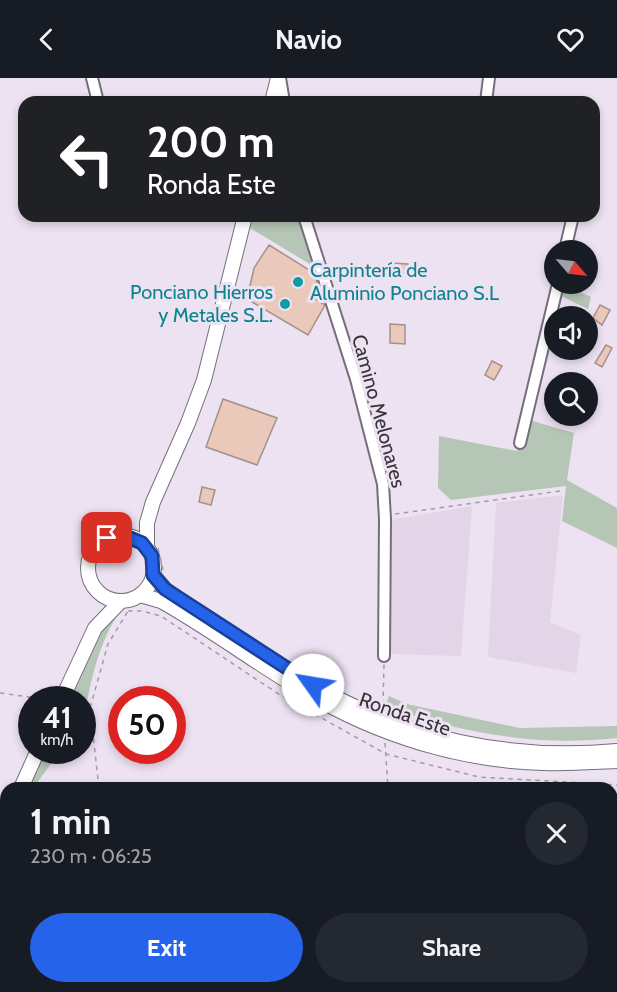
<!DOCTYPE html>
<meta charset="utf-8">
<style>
body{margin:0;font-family:Cabin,sans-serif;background:#242831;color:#f1f3f6;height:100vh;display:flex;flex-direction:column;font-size:22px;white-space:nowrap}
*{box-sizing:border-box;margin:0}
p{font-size:20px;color:#9ea1a6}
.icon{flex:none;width:33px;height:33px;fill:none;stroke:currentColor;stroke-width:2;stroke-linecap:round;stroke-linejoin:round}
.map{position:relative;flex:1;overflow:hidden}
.drawer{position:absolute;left:0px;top:704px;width:618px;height:212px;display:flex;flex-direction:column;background:#171b24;border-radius:18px 18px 0 0;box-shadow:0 3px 9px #0003}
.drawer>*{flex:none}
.banner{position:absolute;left:18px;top:18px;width:582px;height:126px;border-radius:18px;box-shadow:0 3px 9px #0003;background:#202124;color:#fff;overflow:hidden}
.needle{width:39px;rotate:118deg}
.tools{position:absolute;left:544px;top:162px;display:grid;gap:12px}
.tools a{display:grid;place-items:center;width:54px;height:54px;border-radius:50%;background:#171b24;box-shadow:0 3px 9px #0003;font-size:30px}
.speed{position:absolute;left:18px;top:608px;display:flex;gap:12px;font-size:30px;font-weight:700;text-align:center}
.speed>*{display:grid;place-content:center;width:78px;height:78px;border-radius:50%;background:#171b24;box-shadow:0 3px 9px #0003;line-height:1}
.speed small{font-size:15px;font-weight:400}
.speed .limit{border:9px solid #d22;background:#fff;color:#111}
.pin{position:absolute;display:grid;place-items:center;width:51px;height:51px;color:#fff;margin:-26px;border-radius:12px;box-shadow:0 3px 9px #0006}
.me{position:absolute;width:66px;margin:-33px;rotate:302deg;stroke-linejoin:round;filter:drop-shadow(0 0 4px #0008)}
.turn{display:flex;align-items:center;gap:21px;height:126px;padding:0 30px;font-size:27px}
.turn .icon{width:78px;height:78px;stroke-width:2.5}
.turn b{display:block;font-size:42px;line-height:51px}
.round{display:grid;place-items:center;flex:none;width:63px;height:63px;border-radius:32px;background:#242831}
.head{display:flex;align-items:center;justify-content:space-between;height:102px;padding:0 30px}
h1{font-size:36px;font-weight:800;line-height:45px}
.action{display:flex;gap:12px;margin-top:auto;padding:12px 30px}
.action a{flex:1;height:69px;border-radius:36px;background:#2563eb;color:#fff;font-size:24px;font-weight:800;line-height:69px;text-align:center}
.action a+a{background:#242831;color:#f1f3f6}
header{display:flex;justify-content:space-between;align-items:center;height:78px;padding:0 30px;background:#171b24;font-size:27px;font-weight:800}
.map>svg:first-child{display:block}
.built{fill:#e3d4e8}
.green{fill:#b6c6b6}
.building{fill:#eac9bb;stroke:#a3918a;stroke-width:1.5}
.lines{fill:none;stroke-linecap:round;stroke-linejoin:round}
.minor-casing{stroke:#776e7b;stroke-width:14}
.major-casing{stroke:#776e7b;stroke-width:16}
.path{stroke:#a39ba6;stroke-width:1.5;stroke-dasharray:4.5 4.5;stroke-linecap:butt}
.minor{stroke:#fff;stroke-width:10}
.major{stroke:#fff;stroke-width:14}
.route-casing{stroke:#184099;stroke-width:15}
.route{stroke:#2563eb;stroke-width:10}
.culture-dot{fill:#0f9aa8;stroke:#ede2f2;stroke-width:2}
.labels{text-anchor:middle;stroke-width:6;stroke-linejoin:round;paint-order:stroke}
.culture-label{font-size:20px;fill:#0d838f;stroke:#ede2f2;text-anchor:start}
.street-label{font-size:20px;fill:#383439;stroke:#ede2f2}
</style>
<header><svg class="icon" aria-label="back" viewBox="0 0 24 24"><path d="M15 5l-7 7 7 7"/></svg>Navio<svg class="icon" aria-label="heart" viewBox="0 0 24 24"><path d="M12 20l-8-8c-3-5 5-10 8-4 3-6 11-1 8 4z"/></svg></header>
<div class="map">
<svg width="617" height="914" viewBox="0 0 617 914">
<rect width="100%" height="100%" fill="#ede2f2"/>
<g class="built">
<path d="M563,417L550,544L581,557L576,595L488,579L496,425Z"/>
<path d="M472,428L461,578L388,576L390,442Z"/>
</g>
<g class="green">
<path d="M253,138H303L318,191L250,150Z"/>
<path d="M564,207L591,219L588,231L561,218Z"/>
<path d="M526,341L574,355L567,402L617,430V470L562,443L566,408L451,422L438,410L439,358L517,373Z"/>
<path d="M119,535C101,561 93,594 87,624L83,627L82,621H69L102,550Z"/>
<path d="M389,618L407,626L520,650L617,648V660C534,669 466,655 388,630L386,626Z"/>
<path d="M46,672H61L34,709L28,710Z"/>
</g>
<g class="building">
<path d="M269,167L314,195L320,213L315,221L325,227L308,257L247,221L254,190Z"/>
<path d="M389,185L408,186V196L389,195Z"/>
<path d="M600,227L610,232L602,247L593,240Z"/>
<path d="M390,246L405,247V266L390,265Z"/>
<path d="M606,267L612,270L602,289L595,285Z"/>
<path d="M492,283L502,288L494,302L485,297Z"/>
<path d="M223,321L277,340L257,387L206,369Z"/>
<path d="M202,409L215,412L211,427L199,424Z"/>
</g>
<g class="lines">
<g class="minor-casing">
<g id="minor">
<path d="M92,0L98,24"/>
<path d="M280,0L284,24"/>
<path d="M486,24L489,0"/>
<path d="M304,138L356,301L383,406L385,441L384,578"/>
<path d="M565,172L573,138"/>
<path d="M520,365L558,206"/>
</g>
</g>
<g class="major-casing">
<g id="major">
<path d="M272,24L278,0"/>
<circle cx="121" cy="490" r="33"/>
<path d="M147,470V445L153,424L188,345L204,302L245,138"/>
<path d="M153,497L165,511L178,521C223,550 267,580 313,607C406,661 511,683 617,673"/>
<path d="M140,517L161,523C211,551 257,586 307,615C378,657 461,683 544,685C568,686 593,684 617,683"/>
<path d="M62,621L95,550L121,523"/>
<path d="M21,710L38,672"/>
<path d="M0,754L6,741"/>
</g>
</g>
<g class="path">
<path d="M395,436L560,413"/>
<path d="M158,470L163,492"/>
<path d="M128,533H142L161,538L277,615L386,676L479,699L617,707"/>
<path d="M0,615L44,621"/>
<path d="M383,627L384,586"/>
<path d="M385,665L388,710"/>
<path d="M99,710L90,630L108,566L128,533"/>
<path d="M612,790L617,778"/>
<path d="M408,909L409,914"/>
<path d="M80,914L81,909"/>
<path d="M267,914L268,909"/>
<path d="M564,914L566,909"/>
</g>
<use href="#minor" class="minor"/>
<use href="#major" class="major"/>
</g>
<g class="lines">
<g class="route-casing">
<path id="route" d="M107,460L125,458L142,465L152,478L153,497L165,511L313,607"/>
</g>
<use href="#route" class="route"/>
</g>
<g class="culture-dot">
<circle cx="298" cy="204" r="6"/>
<circle cx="285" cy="226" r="6"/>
</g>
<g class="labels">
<g class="culture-label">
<text x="310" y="199">Carpintería de<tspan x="310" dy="23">Aluminio Ponciano S.L</tspan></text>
<text x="273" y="221" text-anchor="end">Ponciano Hierros<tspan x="273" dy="23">y Metales S.L.</tspan></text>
</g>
<g class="street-label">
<text transform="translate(379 333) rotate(75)" y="7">Camino Melonares</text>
<text transform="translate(405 636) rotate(19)" y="7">Ronda Este</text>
</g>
</g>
</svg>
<div class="tools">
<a><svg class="needle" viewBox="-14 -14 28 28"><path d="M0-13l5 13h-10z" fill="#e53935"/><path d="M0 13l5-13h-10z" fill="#9ea1a6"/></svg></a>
<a><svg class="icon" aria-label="sound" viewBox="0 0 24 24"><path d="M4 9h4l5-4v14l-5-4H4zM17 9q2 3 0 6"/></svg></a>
<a><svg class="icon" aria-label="search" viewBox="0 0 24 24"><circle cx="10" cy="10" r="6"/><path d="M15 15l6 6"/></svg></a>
</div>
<div class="speed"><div>41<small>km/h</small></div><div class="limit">50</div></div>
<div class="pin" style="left:107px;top:460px;background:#d93025"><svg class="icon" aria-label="arrive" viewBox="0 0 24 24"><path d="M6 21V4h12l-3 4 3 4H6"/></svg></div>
<svg class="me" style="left:313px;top:607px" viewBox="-20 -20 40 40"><circle r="19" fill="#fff"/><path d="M0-13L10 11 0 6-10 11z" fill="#2563eb"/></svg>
<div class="banner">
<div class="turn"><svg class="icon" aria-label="left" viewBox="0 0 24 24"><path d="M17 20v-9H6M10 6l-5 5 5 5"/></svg><div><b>200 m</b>Ronda Este</div></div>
</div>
<section class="drawer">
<div class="head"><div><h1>1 min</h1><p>230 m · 06:25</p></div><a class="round"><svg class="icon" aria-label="close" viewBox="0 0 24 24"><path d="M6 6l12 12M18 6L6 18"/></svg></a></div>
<div class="action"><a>Exit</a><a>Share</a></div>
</section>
</div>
